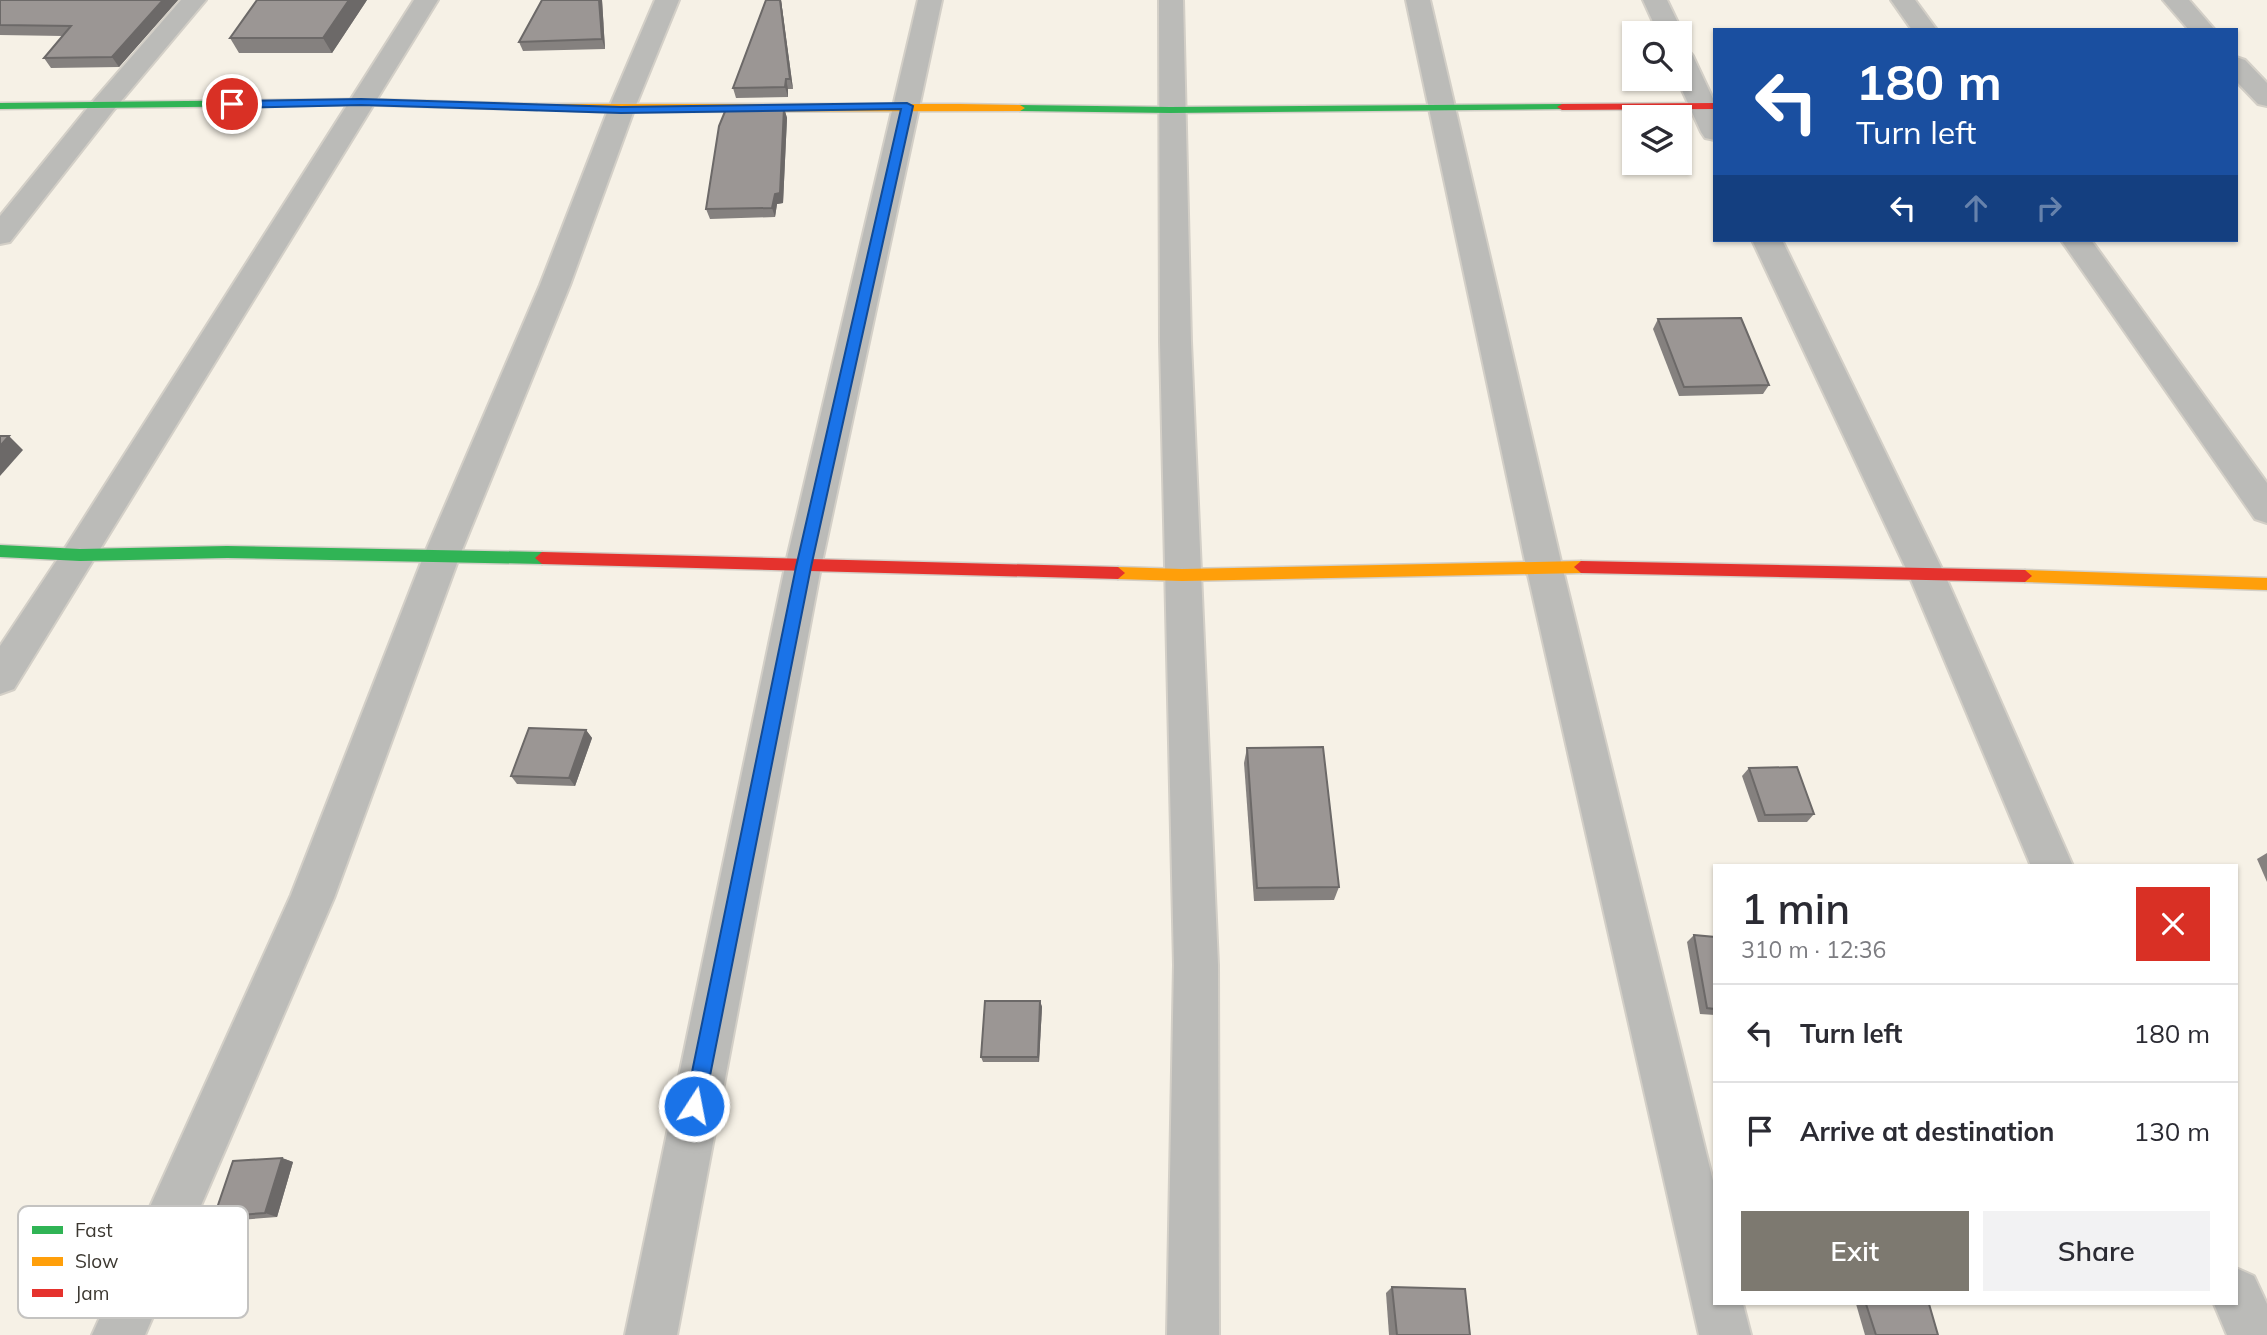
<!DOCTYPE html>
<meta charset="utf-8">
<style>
body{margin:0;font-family:Mulish,sans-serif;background:#f2f2f3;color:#2b2b33;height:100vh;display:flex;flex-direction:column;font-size:26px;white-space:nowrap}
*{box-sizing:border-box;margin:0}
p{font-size:23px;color:#7c7c81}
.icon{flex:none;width:38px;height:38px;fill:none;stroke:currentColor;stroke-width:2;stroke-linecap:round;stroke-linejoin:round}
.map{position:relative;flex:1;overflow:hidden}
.details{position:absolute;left:1713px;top:864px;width:525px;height:441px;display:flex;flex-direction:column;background:#fff;border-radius:0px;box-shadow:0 2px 5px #0004}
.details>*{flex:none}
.top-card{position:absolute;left:1713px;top:28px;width:525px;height:214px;border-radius:0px;box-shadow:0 2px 5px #0004;background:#1a4fa0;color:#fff;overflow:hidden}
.fabs{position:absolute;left:1622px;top:21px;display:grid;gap:14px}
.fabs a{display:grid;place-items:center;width:70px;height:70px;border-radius:0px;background:#fff;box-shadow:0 2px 5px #0004;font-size:35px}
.pin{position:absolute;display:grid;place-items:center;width:60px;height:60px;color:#fff;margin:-30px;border:4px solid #fff;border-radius:50%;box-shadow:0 2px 7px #0007}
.me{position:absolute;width:77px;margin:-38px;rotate:11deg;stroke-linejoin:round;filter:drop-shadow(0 0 5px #0008)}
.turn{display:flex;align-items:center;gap:24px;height:147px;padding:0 28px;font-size:32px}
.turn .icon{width:91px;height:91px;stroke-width:2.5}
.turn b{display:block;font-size:49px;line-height:60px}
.lanes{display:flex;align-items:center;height:66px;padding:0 28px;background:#0003;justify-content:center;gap:35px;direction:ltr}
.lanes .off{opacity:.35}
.round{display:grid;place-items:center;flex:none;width:74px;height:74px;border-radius:0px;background:#f2f2f3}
.head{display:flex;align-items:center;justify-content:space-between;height:119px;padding:0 28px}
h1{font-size:42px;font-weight:600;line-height:52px}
.action{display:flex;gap:14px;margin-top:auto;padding:14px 28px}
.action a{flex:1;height:80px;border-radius:0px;background:#7d7970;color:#fff;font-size:28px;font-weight:600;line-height:80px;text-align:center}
.action a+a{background:#f2f2f3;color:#2b2b33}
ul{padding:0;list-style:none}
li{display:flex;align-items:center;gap:21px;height:98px;padding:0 28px;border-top:2px solid #e1e1e2}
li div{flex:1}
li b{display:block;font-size:26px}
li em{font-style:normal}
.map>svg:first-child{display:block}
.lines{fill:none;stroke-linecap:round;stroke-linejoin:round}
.street-casing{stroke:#d3cfc7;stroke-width:4}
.fast-casing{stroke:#d3cfc7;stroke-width:3}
.slow-casing{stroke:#d3cfc7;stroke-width:3}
.jam-casing{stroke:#d3cfc7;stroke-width:3}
.street{fill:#bbbbb8;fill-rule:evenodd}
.fast{fill:#30b455;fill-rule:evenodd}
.slow{fill:#ff9f0a;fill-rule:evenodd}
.jam{fill:#e5322d;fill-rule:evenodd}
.wall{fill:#85817f}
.shaded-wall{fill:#6c6968}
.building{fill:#9b9694;stroke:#6c6968;stroke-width:2}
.route{fill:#1a73e8;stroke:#114b97;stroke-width:2}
.key{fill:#fff;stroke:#c4c3c1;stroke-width:2}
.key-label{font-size:19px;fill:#3c3831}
</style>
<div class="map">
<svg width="2267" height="1335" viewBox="0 0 2267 1335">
<rect width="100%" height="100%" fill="#f6f1e6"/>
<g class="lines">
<g class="street-casing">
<g id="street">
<path d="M181,0H206L112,112L10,242L0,244V216L94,100Z"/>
<path d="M414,0H438L14,689L0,694V646L67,545Z"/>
<path d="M655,0H679L634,110L570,285L460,555L334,898L145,1335H92L291,895L424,555L540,285L608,110Z"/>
<path d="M918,0H942L821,567L677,1335H625L785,567Z"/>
<path d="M1159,0H1183L1191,342L1218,965L1219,1335H1167L1174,965L1160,342Z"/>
<path d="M1406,0H1430L1562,566L1715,1189V1304H1743L1751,1335H1699L1526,566Z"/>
<path d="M1643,0H1667L1683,33L1680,37V33H1658Z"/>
<path d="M1891,0H1915L1937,30H1912Z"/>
<path d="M2163,0H2189L2215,30H2189Z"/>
<path d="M1680,48L1689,51L1693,56L1715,103V140L1705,138L1701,132L1677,79H1680Z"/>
<path d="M2236,57L2245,60L2267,83V106L2258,104L2236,81Z"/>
<path d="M1752,240H1782L1944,573L2073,866H2031L1908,573Z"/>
<path d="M2061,240H2091L2267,483V523L2255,519Z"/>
<path d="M2236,1268L2254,1276L2267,1304V1335H2227L2214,1304H2236Z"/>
</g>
</g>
<g class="fast-casing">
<g id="fast">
<path d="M361,99L537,104L542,107L537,110L361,105L0,109V103Z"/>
<path d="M1562,104L1567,107L1566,109L1170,113L1020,111L1015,108L1020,105L1170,107Z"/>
<path d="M0,545L80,549L227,546L542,552L549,558L542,564L227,558L80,561L0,557Z"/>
</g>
</g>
<g class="slow-casing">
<g id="slow">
<path d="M537,104H960L1020,105L1025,108L1020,111L597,112L533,109V105Z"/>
<path d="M1581,561L1588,567L1581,573L1182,581L1118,579L1111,573L1118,567L1182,569Z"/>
<path d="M2025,570L2267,578V590L2025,582L2018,576Z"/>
</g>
</g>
<g class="jam-casing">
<g id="jam">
<path d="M1715,103V109L1562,110L1557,107L1562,104Z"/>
<path d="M542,552L1118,567L1125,573L1118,579L542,564L535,558Z"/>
<path d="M1581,561L2025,570L2032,576L2025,582L1581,573L1574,567Z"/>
</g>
</g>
<use href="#street" class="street"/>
<use href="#fast" class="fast"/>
<use href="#slow" class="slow"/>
<use href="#jam" class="jam"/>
</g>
<g class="wall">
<path d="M0,0H178L119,67L51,68L44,58L63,36L0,35Z"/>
<path d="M367,0L332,53H239L230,38Z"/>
<path d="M542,0H602L605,49L523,51L519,42Z"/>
<path d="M766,0H781L793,89H788V97L736,98L733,88Z"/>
<path d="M784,108L787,118L783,203L777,204L775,217L710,219L706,209Z"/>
<path d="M1658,319L1769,385L1763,394L1679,396L1653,329Z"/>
<path d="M586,730L592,738L575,786L517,784L511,776Z"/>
<path d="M1247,748L1339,887L1334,900L1254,901L1244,763Z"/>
<path d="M1749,768L1814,814L1807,822H1758L1742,776Z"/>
<path d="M2267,853V882L2257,859Z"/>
<path d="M1694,935L1715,937V1015L1700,1014L1687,942Z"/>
<path d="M1040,1001L1042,1007L1039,1062H983L981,1057Z"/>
<path d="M282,1158L293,1162L277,1217L226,1221L214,1217Z"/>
<path d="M1392,1287L1470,1335H1389L1386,1293Z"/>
<path d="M1856,1304H1929L1938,1335H1865Z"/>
</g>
<g class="shaded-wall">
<path d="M163,0H178L119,67L112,57Z"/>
<path d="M349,0H367L332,53L323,38Z"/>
<path d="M599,0H602L605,49L602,39Z"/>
<path d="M780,0H781L793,89L790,79Z"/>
<path d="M786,79L788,89V97L785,87Z"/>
<path d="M784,108L787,118L783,203L777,204L775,217L772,208Z"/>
<path d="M9,436L23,450L0,476V446Z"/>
<path d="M586,730L592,738L575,786L569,778Z"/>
<path d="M1040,1001L1042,1007L1039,1062L1038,1057Z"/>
<path d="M282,1158L293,1162L277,1217L265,1213Z"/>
</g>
<g class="building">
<path d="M0,0H163L112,57L44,58L71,26L0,25Z"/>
<path d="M257,0H349L323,38H230Z"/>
<path d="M542,0H599L602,39L519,42Z"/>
<path d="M766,0H780L790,79H786L785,87L733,88Z"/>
<path d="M784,108L780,193L775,194L772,208L706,209L719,126L726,109Z"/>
<path d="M1741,318L1769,385L1684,387L1658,319Z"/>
<path d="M0,436H9L0,446Z"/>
<path d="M529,728L586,730L569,778L511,776Z"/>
<path d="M1323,747L1339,887L1257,888L1247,748Z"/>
<path d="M1797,767L1814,814L1765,815L1749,768Z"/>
<path d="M1694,935L1715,937V1009L1707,1008Z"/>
<path d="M985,1001H1040L1038,1057H981Z"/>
<path d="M282,1158L265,1213L214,1217L233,1161Z"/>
<path d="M1392,1287L1465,1289L1470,1335H1397Z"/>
<path d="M1866,1304H1929L1938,1335H1876Z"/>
</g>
<path class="route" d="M361,99L621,107L907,103L913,106L811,567L704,1106L701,1113L694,1116L687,1113L685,1106L796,567L901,109L621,113L361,105L232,108L227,104L232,101Z"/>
<rect x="18" y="1206" width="230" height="112" rx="10" class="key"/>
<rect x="32" y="1226" width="31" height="8" fill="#30b455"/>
<rect x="32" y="1257" width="31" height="9" fill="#ff9f0a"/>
<rect x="32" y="1289" width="31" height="8" fill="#e5322d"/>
<g class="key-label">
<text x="75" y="1237">Fast</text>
<text x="75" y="1268">Slow</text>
<text x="75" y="1300">Jam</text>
</g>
</svg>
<div class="fabs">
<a><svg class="icon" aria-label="search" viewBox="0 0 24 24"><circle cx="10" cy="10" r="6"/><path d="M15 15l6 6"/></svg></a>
<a><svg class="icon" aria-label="layers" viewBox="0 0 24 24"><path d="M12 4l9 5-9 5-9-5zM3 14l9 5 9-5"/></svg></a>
</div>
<div class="pin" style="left:232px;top:104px;background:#d93025"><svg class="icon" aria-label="arrive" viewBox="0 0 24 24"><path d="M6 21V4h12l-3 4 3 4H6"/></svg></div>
<svg class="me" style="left:694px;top:1106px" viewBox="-20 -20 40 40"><circle r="17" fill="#1a73e8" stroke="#fff" stroke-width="3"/><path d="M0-11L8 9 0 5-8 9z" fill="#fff"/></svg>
<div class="top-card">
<div class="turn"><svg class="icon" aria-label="left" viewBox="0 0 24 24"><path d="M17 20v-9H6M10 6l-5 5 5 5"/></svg><div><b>180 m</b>Turn left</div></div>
<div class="lanes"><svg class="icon" aria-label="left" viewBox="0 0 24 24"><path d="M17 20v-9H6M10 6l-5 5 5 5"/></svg><svg class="icon off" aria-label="ahead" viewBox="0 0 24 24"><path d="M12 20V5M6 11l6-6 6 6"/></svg><svg class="icon off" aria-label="right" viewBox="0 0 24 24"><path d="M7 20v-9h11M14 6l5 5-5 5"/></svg></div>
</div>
<section class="details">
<div class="head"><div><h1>1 min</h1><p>310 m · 12:36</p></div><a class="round" style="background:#d93025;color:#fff"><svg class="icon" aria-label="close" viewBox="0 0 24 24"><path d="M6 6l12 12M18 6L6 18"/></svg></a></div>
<ul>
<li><svg class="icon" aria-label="left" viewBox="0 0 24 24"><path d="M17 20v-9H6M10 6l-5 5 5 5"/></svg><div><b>Turn left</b></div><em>180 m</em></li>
<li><svg class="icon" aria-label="arrive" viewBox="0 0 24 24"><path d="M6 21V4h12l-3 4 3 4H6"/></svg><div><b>Arrive at destination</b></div><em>130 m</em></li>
</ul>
<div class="action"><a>Exit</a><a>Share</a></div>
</section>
</div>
